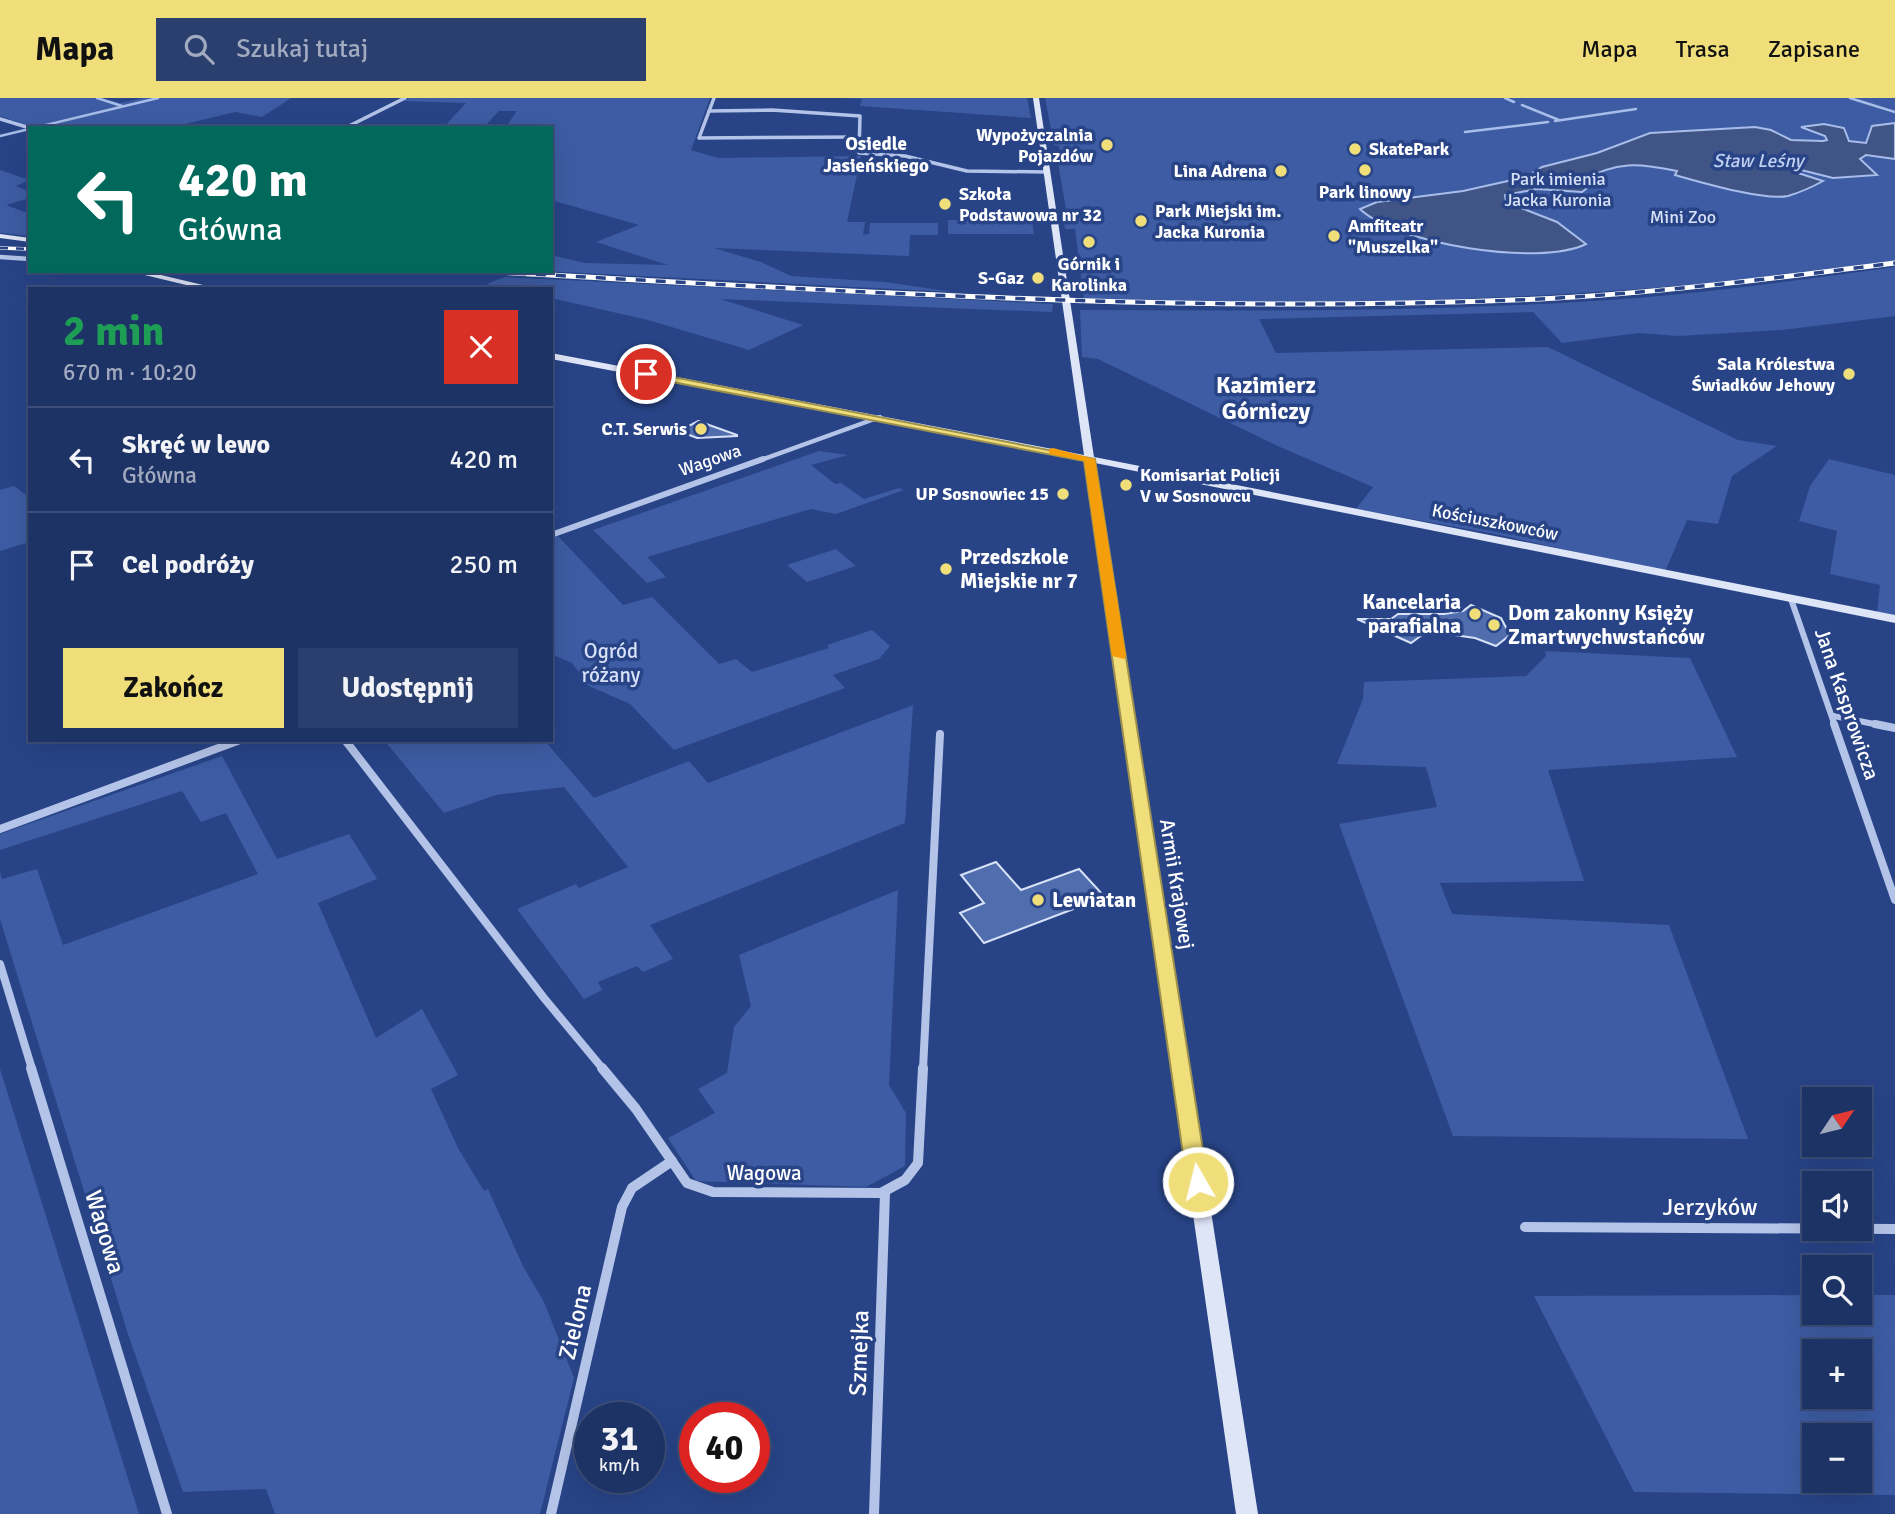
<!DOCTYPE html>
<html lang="pl">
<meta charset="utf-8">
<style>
body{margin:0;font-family:Signika,sans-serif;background:#2b3f6e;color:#f1f3f6;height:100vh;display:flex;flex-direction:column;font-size:26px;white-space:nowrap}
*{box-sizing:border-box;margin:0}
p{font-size:23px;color:#a1aabf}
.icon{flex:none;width:38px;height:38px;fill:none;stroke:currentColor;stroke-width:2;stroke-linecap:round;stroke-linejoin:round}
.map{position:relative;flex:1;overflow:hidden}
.drawer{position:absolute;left:28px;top:189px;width:525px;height:455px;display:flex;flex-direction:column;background:#1e3365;border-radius:0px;box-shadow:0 7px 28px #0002,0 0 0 2px #3c4e79}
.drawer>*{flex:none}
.banner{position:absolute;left:28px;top:28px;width:525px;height:147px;border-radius:0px;box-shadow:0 7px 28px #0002,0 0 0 2px #3c4e79;background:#00695c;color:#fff;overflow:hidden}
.needle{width:46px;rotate:55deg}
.buttons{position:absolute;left:1802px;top:989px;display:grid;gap:14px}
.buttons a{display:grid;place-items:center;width:70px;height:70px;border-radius:0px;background:#1e3365;box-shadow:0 7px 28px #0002,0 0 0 2px #3c4e79;font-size:35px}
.speed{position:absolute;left:574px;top:1304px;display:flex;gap:14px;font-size:35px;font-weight:700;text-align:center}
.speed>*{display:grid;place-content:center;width:91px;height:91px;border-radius:50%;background:#1e3365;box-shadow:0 7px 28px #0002,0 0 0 2px #3c4e79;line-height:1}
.speed small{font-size:18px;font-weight:400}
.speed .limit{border:10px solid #d22;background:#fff;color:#111}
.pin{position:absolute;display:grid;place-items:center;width:60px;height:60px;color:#fff;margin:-30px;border:4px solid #fff;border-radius:50%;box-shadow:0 2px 7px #0007}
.me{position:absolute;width:77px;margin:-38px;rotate:352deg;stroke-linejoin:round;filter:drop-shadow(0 0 5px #0008)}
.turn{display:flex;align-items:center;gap:24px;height:147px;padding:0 35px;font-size:32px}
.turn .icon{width:91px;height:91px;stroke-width:2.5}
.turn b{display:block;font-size:49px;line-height:60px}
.round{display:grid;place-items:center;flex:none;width:74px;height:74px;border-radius:0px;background:#2b3f6e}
.headline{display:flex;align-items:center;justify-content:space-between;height:119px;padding:0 35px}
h1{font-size:42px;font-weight:700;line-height:52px;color:#1e9e55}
.primary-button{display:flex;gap:14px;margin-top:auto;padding:14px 35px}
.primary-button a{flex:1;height:80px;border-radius:0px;background:#f0de7a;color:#111;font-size:28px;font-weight:700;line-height:80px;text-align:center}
.primary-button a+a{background:#2b3f6e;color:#f1f3f6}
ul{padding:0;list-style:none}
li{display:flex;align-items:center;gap:21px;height:105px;padding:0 35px;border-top:2px solid #3c4e79}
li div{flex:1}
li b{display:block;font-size:26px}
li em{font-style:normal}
header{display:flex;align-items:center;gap:42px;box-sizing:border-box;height:98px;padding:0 35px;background:#f0de7a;color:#111}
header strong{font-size:33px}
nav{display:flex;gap:38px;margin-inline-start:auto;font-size:24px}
.search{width:490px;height:63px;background:#2b3f6e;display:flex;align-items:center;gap:18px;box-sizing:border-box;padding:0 24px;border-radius:0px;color:#a1aabf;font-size:26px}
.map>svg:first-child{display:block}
.green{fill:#3d5ca3;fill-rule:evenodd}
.water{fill:#405586;stroke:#a8bde9;stroke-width:2}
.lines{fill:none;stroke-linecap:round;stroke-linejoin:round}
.stream{stroke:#a8bde9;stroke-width:2.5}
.building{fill:#506dae;stroke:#d7e1f7;stroke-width:2}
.street-far4{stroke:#b4c4e8;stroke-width:3.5}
.street-far3{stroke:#b4c4e8;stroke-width:4.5}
.street-far2{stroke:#b4c4e8;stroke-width:6}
.street-far1{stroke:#b4c4e8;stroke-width:8}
.street{stroke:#b4c4e8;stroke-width:10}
.secondary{fill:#dee5f7;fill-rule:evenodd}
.rail-far1-casing{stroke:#fff;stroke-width:3.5}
.rail-casing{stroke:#fff;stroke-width:5}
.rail-far1{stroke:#284487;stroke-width:2.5;stroke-dasharray:8;stroke-linecap:butt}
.rail{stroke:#284487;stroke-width:3.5;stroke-dasharray:10;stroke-linecap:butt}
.route{fill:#f0de7a;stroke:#9c904f;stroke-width:2}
.slow{fill:#f59e0b}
.poi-dot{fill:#f0de7a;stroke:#284487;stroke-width:2.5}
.labels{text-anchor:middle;stroke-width:7;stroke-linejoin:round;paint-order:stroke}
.far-poi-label{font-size:18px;font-weight:bold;fill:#fff;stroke:#284487;text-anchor:end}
.far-park-label{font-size:18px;fill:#d7e1f7;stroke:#284487}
.far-street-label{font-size:18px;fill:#fff;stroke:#284487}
.far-neighbourhood-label{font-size:19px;font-weight:bold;fill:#fff;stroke:#284487}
.far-water-label{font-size:19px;font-style:italic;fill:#bfcff0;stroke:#284487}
.poi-label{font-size:21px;font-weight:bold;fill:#fff;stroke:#284487;text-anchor:start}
.park-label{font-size:21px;fill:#d7e1f7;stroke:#284487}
.street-label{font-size:21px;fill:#fff;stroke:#284487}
.far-district-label{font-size:23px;font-weight:bold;fill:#fff;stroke:#284487}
.near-street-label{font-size:24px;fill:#fff;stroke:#284487}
</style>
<header>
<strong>Mapa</strong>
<div class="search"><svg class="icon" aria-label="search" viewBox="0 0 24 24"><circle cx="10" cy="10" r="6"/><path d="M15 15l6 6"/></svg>Szukaj tutaj</div>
<nav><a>Mapa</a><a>Trasa</a><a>Zapisane</a></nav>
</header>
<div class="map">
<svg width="1895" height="1416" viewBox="0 0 1895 1416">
<rect width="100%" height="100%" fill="#284487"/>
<g class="green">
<path d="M0,0H102L120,5L144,0H291L262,19L235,14L169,30H36L0,18Z"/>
<path d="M409,0H710L691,52L718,60L861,58L847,124H865L863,137L869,136L870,125H938V137H910L909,158L714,150L761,164L791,178L885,184L953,194L543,173H551V157L585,165L668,167L596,144L639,127L551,102V30H505L517,13H499L483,30H443L466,5L404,3Z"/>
<path d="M842,0H1027L1031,20L860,8L862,1Z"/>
<path d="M1045,0H1895V163C1627,202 1355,209 1084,201L1075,131H1065L1062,114L1066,111L1058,65L1062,64L1059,48L1054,47Z"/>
<path d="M0,72L29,82L16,88L30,94V100L6,107L30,116V138L0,135Z"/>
<path d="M948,122H1032L1034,136H948Z"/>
<path d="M1895,169V218L1782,232L1678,238L1639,235L1562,245L1533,214L1259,221L1276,255L1548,249L1738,342L1777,348L1732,378L1718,426L1687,422L1665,474L1495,436L1356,411L1373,389L1280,349L1098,261L1082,259L1080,212C1266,213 1452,214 1637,200C1723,193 1809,181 1895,169Z"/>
<path d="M505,179L1053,206L1052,214L720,201L803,227L749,252L648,222L551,200V191H514L486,186Z"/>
<path d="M819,353L848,357L811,367L835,386L841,385L864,401L899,390L904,392L836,416L811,411L647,459L666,479L647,485L593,432Z"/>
<path d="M1829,361L1895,377V518L1877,515L1880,487L1830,476L1837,433L1799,423L1810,388Z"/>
<path d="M14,388L30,400V444L0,453V392Z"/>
<path d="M558,438L623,507L652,499L719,566L736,561L752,574L829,550L827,547L872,532L890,548L879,561L833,577L845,590L674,652L630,606L589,588L572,565L551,556V441Z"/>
<path d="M836,451L856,468L807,484L787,467Z"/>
<path d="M1545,553L1690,560L1737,659L1548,672L1584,783L1440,785L1452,816L1669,827L1748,1041L1453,1038L1339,726L1437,709L1426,669L1337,666L1363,601L1364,584L1526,578L1546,558Z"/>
<path d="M913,607L905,725L650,827L673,861L643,874L637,868L598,884L602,892L584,901L517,811L576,786L579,790L628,769L564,689L496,697L444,715L384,642H544L594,700L689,663L708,685Z"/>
<path d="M222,658L277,761L349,736L377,781L318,805L376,940L422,911L458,977L431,991L458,1050L484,1093L488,1091L523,1168L544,1204L574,1280L540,1416H275L266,1391L183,1394L128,1236L0,821V774L2,781L37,771L63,847L258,776L226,715L201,724L182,693L0,752V736Z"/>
<path d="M898,792L889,987L906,1015L905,1068L866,1089L696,1083L668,1040L715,1015L698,991L727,975L734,929L751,908L739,857Z"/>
<path d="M0,971L139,1416H0Z"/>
<path d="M1815,1197V1214H1860V1197H1895V1397L1634,1394L1534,1198ZM1815,1253H1860V1298H1815ZM1815,1337H1860V1382H1815Z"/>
</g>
<path class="water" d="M1895,25V61L1866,57L1860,61L1877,77L1833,80L1793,70L1792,73L1823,83C1814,88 1798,95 1788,98C1764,103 1700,84 1675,77L1677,73C1638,65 1617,63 1581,83L1586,91L1582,94L1537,91L1505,97L1506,104L1557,124L1586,146C1540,169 1396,146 1360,111L1377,104L1463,93L1526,79L1542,69L1597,55L1650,35L1755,29L1771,32L1791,42L1823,43L1827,42L1825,38L1801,29L1824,26L1844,30L1849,43L1866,45L1872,28Z"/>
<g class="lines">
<g class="stream">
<path d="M97,0L122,8"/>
<path d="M1505,0L1514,4"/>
<path d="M1850,0L1895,14"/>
<path d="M1522,7L1559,22"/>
<path d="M1555,23L1636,11"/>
<path d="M1465,34L1548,24"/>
<path d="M0,38L158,0"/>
</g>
</g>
<g class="building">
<path d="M698,323L737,337V338L697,340L679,333Z"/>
<path d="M1471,507L1501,520L1510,537L1496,548L1475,540L1454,537H1422L1411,545L1357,521H1391L1398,516H1444L1463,513Z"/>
<path d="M996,764L1021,792L1079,771L1105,799L984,845L960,815L984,805L961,777Z"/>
</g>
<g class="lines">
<g class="street-far4">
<path d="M714,0L699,40L859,39"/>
<path d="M709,13L772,12L860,18L859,55L905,58L967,73L1046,74"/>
<path d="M0,21L30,30"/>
<path d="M345,30L405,0"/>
</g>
<g class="street-far3">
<path d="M0,159L30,161"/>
<path d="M758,363L880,319"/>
</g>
<g class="street-far2">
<path d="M551,437L763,361"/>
<path d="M1791,501L1835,628"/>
<path d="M1834,618L1884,628"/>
</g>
<g class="street-far1">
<path d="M1834,626L1895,802"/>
<path d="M1875,626L1895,630"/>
<path d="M345,642L544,900L603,971"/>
<path d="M0,731L240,642"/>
<path d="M0,866L32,971"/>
<path d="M923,971L940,636"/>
</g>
<g class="street">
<path d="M31,970L167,1416"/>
<path d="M602,970L636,1011L687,1085L713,1094L881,1095L905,1082L918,1065L923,970"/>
<path d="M1525,1129L1895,1131"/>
<path d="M551,1416L622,1109L632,1090L672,1063"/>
<path d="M874,1416L885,1095"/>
</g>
<g class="secondary">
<path d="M1033,0H1039L1094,359L1895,517V525L1095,365L1258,1416H1236L1085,363L551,261V255L1084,357Z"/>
<path d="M0,136L30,140V144L0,140Z"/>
<path d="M128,173H144L220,191H203Z"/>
</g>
<g class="rail-far1-casing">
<path id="rail-far1" d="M0,150L30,151"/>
</g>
<g class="rail-casing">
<path id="rail" d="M476,173C830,192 1185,217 1540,201C1659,195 1777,180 1895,165"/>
</g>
<use href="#rail-far1" class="rail-far1"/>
<use href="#rail" class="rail"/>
</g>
<path class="route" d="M642,273L1095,361L1208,1084L1205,1090L1198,1093L1191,1090L1187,1084L1084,363L646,279L642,278Z"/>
<path class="slow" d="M1053,350L1095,361L1126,558L1124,561L1112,558L1084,363L1049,356V351Z"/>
<g class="poi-dot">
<circle cx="1107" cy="47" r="7"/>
<circle cx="1355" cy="51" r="7"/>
<circle cx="1365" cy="72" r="7"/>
<circle cx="1281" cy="73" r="7"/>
<circle cx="945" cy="106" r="7"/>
<circle cx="1141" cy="123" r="7"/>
<circle cx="1334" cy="138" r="7"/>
<circle cx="1089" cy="144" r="7"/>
<circle cx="1038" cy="180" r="7"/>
<circle cx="1849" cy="276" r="7"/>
<circle cx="701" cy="331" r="7"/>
<circle cx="1126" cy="387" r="7"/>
<circle cx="1063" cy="396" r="7"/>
<circle cx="946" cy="471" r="7"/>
<circle cx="1475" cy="516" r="7"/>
<circle cx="1494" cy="527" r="7"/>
<circle cx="1038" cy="802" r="7"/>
</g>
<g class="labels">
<g class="far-poi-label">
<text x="1093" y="43">Wypożyczalnia<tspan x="1093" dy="21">Pojazdów</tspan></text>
<text x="1369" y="57" text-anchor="start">SkatePark</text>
<text x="1267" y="79">Lina Adrena</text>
<text x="1365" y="100" text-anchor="middle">Park linowy</text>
<text x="959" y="102" text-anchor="start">Szkoła<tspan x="959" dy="21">Podstawowa nr 32</tspan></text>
<text x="1155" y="119" text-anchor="start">Park Miejski im.<tspan x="1155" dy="21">Jacka Kuronia</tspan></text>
<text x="1348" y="134" text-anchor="start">Amfiteatr<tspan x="1348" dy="21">"Muszelka"</tspan></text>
<text x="1089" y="172" text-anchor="middle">Górnik i<tspan x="1089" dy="21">Karolinka</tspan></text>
<text x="1024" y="186">S-Gaz</text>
<text x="1835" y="272">Sala Królestwa<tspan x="1835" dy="21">Świadków Jehowy</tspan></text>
<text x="687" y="337">C.T. Serwis</text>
<text x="1140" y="383" text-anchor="start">Komisariat Policji<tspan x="1140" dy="21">V w Sosnowcu</tspan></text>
<text x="1049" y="402">UP Sosnowiec 15</text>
</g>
<g class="far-park-label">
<text x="1558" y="87">Park imienia<tspan x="1558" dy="21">Jacka Kuronia</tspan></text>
<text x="1683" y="125">Mini Zoo</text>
</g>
<g class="far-street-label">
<text transform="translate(710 362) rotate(-19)" y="6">Wagowa</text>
<text transform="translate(1495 424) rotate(11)" y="6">Kościuszkowców</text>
</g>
<g class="far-neighbourhood-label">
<text x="876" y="52">Osiedle<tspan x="876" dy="22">Jasieńskiego</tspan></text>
</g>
<g class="far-water-label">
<text x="1758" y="69">Staw Leśny</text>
</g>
<g class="poi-label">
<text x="960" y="466">Przedszkole<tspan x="960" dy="24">Miejskie nr 7</tspan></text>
<text x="1461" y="511" text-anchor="end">Kancelaria<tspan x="1461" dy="24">parafialna</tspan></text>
<text x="1508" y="522">Dom zakonny Księży<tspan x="1508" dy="24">Zmartwychwstańców</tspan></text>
<text x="1052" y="809">Lewiatan</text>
</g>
<g class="park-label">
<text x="611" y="560">Ogród<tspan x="611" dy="24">różany</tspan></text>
</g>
<g class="street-label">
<text transform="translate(1847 606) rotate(71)" y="7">Jana Kasprowicza</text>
<text transform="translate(1177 786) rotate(81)" y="7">Armii Krajowej</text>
<text x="764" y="1082">Wagowa</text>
</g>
<g class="far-district-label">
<text x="1266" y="295">Kazimierz<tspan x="1266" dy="26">Górniczy</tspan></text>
</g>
<g class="near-street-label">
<text x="1710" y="1117">Jerzyków</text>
<text transform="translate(105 1134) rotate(73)" y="8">Wagowa</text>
<text transform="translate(575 1224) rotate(-77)" y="8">Zielona</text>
<text transform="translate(859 1255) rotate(-88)" y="8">Szmejka</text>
</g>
</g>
</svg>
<div class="buttons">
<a><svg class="needle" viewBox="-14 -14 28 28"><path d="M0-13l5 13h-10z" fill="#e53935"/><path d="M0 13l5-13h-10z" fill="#a1aabf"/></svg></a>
<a><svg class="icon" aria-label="sound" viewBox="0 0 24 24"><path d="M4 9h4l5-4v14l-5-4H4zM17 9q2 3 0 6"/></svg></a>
<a><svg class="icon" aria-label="search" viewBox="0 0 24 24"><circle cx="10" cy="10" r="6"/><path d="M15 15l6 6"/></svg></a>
<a>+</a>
<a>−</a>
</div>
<div class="speed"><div>31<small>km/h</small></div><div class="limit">40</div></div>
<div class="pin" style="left:646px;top:276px;background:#d93025"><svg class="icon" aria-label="arrive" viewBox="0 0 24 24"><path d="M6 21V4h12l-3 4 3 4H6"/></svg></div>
<svg class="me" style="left:1198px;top:1084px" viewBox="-20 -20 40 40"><circle r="17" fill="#f0de7a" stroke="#fff" stroke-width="3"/><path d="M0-11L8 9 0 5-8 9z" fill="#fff"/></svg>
<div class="banner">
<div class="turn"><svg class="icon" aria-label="left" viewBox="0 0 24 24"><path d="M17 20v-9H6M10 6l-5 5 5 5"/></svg><div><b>420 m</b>Główna</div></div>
</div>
<section class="drawer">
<div class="headline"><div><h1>2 min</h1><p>670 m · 10:20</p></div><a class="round" style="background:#d93025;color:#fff"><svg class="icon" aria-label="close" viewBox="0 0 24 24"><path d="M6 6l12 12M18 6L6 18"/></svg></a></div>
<ul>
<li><svg class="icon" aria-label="left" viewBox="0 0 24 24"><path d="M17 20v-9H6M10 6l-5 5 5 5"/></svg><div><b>Skręć w lewo</b><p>Główna</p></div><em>420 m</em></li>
<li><svg class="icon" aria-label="arrive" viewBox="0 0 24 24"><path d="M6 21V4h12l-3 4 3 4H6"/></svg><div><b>Cel podróży</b></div><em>250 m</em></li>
</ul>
<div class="primary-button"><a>Zakończ</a><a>Udostępnij</a></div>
</section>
</div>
